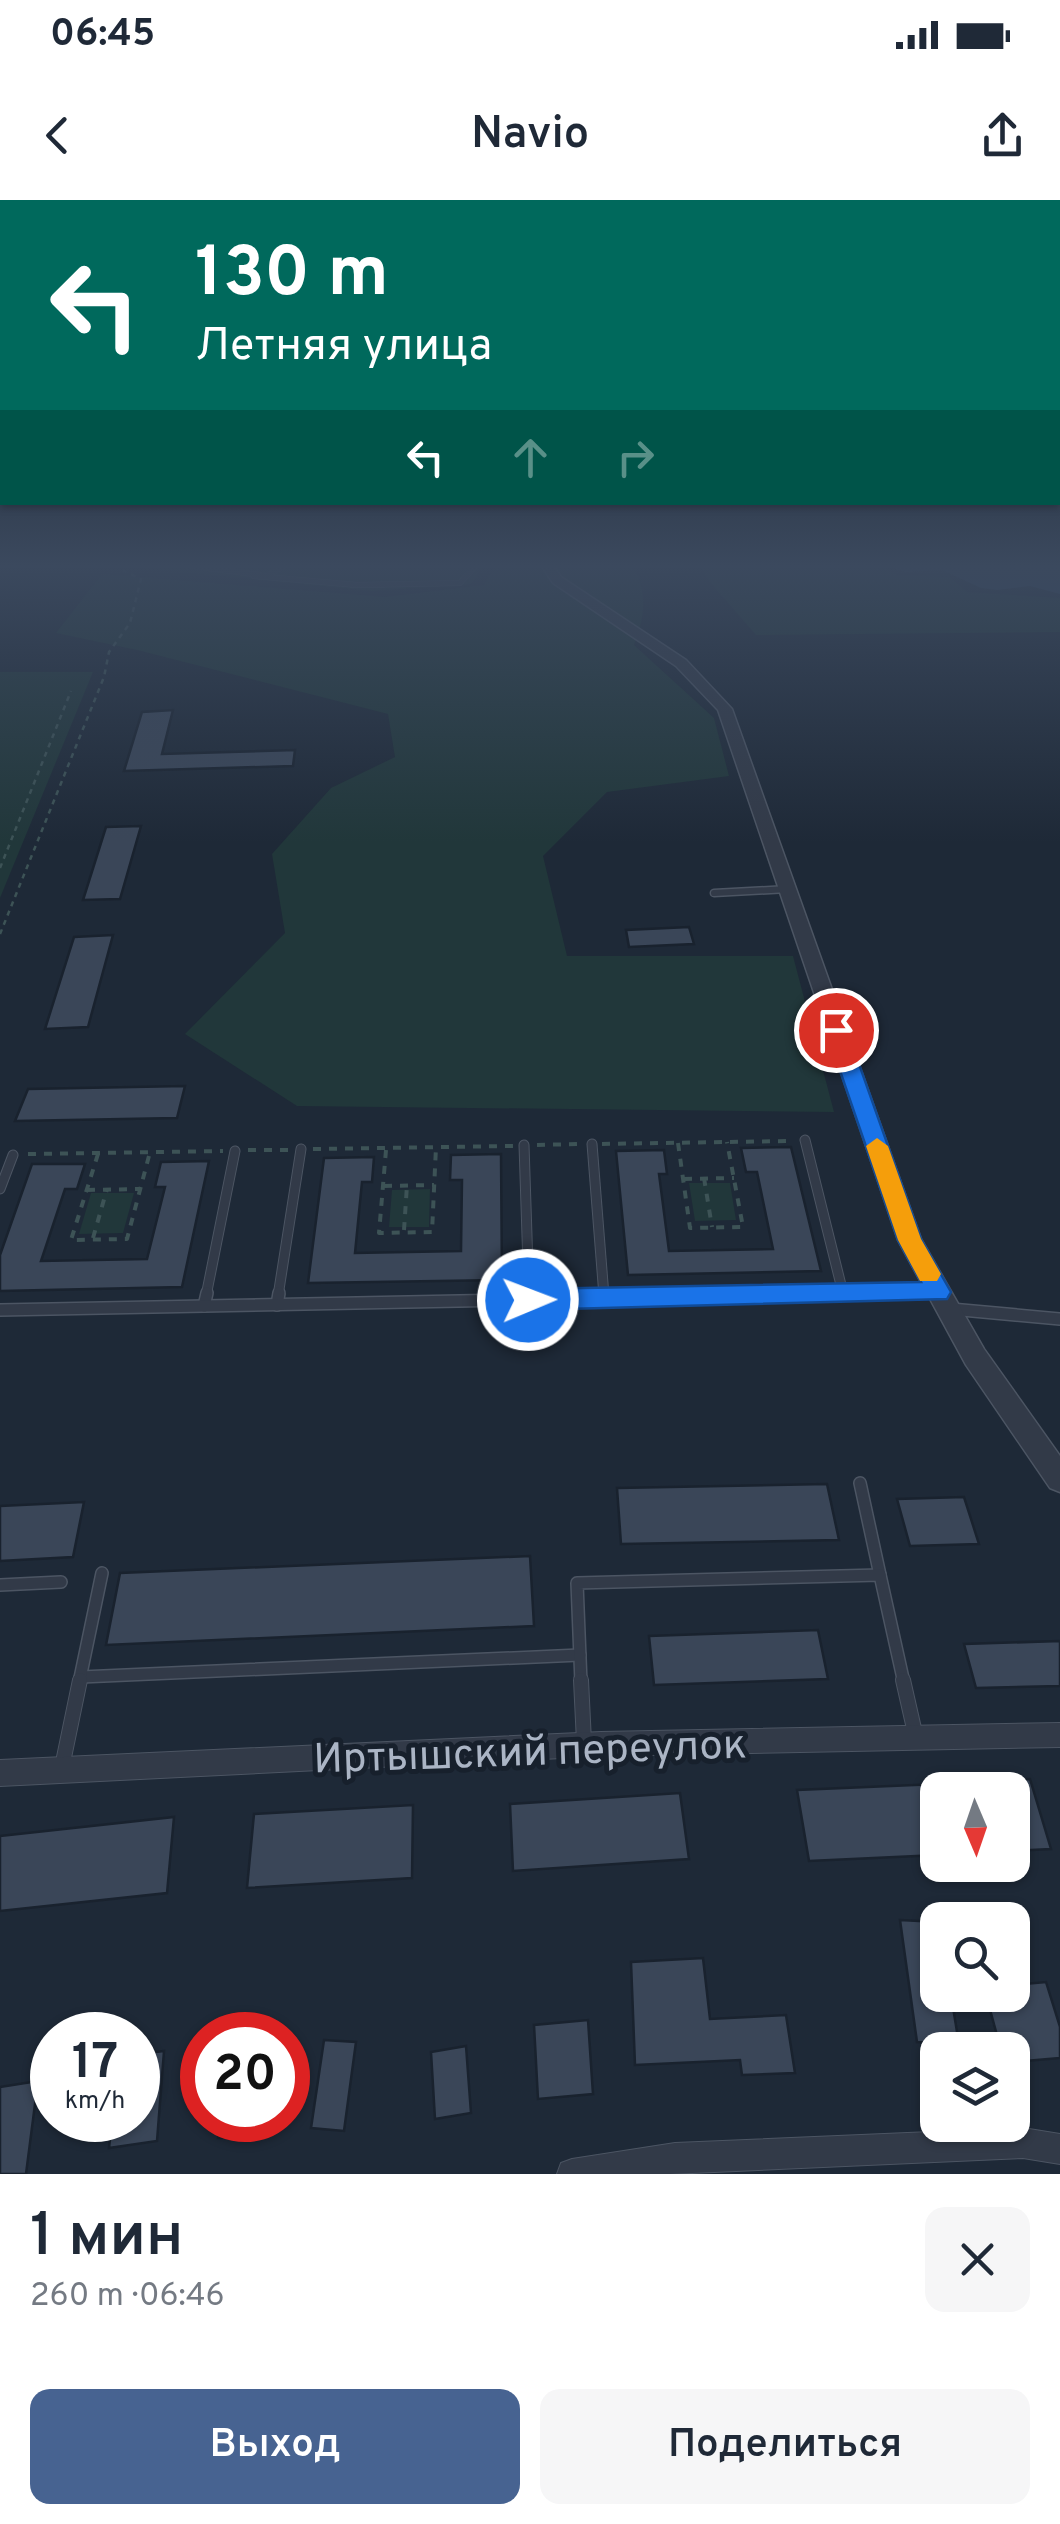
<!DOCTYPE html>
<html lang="ru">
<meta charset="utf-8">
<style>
body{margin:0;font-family:Overpass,sans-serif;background:#f6f6f7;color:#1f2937;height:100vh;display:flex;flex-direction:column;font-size:38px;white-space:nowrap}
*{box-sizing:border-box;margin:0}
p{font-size:32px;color:#747a83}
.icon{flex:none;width:55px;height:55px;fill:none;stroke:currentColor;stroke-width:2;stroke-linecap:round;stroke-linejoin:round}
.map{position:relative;height:1974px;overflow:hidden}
.sheet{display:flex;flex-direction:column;background:#fff;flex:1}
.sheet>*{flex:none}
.banner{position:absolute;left:0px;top:0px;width:1060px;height:305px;box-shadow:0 2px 8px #0004;background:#00695c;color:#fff;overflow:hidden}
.needle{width:65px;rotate:178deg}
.buttons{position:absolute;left:920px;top:1572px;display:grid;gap:20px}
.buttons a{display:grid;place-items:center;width:110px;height:110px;border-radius:20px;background:#fff;box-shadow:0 2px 8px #0004;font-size:50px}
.speed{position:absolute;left:30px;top:1812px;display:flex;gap:20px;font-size:50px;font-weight:700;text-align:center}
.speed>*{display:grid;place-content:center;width:130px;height:130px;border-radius:50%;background:#fff;box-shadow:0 2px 8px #0004;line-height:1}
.speed small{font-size:25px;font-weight:400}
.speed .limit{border:15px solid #d22;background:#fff;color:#111}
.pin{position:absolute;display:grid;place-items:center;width:85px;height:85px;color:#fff;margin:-42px;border:5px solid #fff;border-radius:50%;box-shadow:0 2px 10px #0007}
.me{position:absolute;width:110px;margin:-55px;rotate:89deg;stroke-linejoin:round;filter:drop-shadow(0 0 8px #0008)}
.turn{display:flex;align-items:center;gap:35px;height:210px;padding:0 30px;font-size:45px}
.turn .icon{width:130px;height:130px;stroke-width:2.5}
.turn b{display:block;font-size:70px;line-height:85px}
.lanes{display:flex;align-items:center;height:95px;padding:0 30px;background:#0003;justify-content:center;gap:50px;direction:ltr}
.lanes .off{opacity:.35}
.round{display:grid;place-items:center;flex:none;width:105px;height:105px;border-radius:20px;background:#f6f6f7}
.summary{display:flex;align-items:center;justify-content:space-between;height:170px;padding:0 30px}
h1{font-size:60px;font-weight:600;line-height:75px}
.button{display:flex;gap:20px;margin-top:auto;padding:20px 30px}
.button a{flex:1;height:115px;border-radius:20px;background:#476391;color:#fff;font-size:40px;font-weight:600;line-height:115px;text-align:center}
.button a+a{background:#f6f6f7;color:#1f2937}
.status{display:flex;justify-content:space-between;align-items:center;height:70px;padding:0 50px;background:#fff;direction:ltr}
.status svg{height:28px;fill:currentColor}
header{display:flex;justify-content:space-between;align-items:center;height:130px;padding:0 30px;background:#fff;font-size:45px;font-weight:600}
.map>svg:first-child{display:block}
.green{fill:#21373a}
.water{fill:#2e425e}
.building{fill:#3a4658;stroke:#19222e;stroke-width:2.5}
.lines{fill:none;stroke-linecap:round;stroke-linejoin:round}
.service-far4-casing{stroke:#4c5563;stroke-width:6}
.service-far3-casing{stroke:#4c5563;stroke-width:9}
.service-far2-casing{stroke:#4c5563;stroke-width:11}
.service-far1-casing{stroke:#4c5563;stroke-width:14}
.service-casing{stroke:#4c5563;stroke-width:16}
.minor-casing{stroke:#4c5563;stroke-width:2}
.tertiary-casing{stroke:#4c5563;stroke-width:3}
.path-far1{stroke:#3d5356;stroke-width:2.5;stroke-dasharray:5 5;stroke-linecap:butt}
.path{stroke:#3d5356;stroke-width:4;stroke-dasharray:8 8;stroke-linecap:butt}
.service-far4{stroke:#323a48;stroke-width:5}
.service-far3{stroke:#323a48;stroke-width:6}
.service-far2{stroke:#323a48;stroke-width:9}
.service-far1{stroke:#323a48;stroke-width:11}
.service{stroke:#323a48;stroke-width:14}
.minor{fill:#323a48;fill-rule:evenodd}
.tertiary{fill:#323a48;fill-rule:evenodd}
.route{fill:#1a73e8;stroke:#114b97;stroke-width:2.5}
.slow{fill:#f59e0b}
.labels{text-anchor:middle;stroke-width:10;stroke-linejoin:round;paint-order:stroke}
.near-street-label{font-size:42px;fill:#abb5c5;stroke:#17202c}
</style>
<div class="status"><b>06:45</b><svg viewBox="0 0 49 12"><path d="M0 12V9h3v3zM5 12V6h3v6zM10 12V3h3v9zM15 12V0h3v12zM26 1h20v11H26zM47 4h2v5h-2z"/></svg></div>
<header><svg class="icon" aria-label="back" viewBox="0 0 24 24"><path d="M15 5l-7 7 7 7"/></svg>Navio<svg class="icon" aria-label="share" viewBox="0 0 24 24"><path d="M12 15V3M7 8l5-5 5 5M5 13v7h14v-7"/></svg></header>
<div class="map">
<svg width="1060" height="1974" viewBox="0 0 1060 1974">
<rect width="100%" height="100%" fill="#1e2937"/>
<g class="green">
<path d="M109,365H484L471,384L372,391Z"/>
<path d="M495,365H633C648,394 645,415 634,445L714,518L729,576L607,592L543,656L567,756H793L834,912L297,906L185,834L285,733L272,654L331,588L395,557L388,514L137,450L56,433L102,374L385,397L484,385Z"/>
<path d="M700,365H883L896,375L950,377L967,392L1060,398V432L756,435L708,380Z"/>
<path d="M0,472H93L0,698Z"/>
<path d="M689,983H730L736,1020L695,1021Z"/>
<path d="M430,989L429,1027H389L392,990Z"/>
<path d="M91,993H134L123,1033L79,1034Z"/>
</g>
<path class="water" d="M900,365H1060V394L1030,386L997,390L981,388L942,370L905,372L893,368Z"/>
<g class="building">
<path d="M173,510L162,554L295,550L293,566L124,571L142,512Z"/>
<path d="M141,626L120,699L83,700L106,627Z"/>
<path d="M689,727L694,744L629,747L626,730Z"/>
<path d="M113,735L88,827L45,829L74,737Z"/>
<path d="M185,886L177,918L15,921L28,889Z"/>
<path d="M791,947L821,1071L628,1075L616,951L664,950L667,974H659L669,1051L773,1049L757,972H746L741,948Z"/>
<path d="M501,954L502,1080L308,1083L324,958L374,957L372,982H362L355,1053L461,1051L462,980H450L451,955Z"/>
<path d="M209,961L182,1087L0,1091V1055L32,964H85L77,989H65L41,1061L147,1059L165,987H155L161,962Z"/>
<path d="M827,1284L839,1340L621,1344L617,1288Z"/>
<path d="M964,1297L979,1344L910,1346L897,1299Z"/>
<path d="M84,1302L73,1357L0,1361V1306Z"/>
<path d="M530,1356L534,1426L106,1445L120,1373Z"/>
<path d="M818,1430L828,1479L654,1485L649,1436Z"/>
<path d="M1060,1441V1486L976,1488L964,1444Z"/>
<path d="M1030,1579L1051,1649L1012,1651V1580Z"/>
<path d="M938,1584V1655L809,1661L797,1590Z"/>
<path d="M680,1593L689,1659L513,1671L510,1604Z"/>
<path d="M413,1605L412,1678L247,1688L254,1614Z"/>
<path d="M174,1617L167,1693L0,1711V1636Z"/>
<path d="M900,1720L938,1722V1795H951L959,1844L917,1842Z"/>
<path d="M703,1758L710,1819L786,1815L795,1873L742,1875L740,1860L635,1865L631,1762Z"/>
<path d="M1046,1782L1060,1827V1858L1012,1862V1850H1001L986,1795H1012V1785Z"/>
<path d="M588,1820L593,1894L538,1899L534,1825Z"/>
<path d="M324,1840L356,1842L344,1931L311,1928Z"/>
<path d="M466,1846L471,1913L435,1919L431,1852Z"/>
<path d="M164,1851L157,1941L109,1948L112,1920H138V1854Z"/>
<path d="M38,1881L26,1974H0V1887Z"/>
<path d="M220,1920H266L265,1936L218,1938Z"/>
</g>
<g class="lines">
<g class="service-far4-casing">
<g id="service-far4">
<path d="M186,365L267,376L285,365"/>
<path d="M254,376L357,385L460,383L476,365"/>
</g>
</g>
<g class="service-far3-casing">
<path id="service-far3" d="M714,693L788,689"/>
</g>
<g class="service-far2-casing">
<g id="service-far2">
<path d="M805,940L843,1093"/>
<path d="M592,944L604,1096"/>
<path d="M524,945L529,1096"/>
<path d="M0,989L13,955"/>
<path d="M206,1096L235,951"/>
<path d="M278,1096L301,949"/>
<path d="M730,1096L936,1092"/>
</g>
</g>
<g class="service-far1-casing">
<g id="service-far1">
<path d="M529,1093V1100"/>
<path d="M604,1093V1098"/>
<path d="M277,1105L279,1093"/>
<path d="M204,1106L207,1093"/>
<path d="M951,1109L1060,1119"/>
<path d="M0,1110L860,1093"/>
<path d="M860,1283L880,1375"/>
<path d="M0,1385L61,1382"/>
<path d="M81,1477L580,1455"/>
<path d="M79,1483L102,1373"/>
<path d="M581,1483L577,1383L880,1375L904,1483"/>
</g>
</g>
<g class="service-casing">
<g id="service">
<path d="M581,1480L584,1542"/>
<path d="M903,1480L915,1533"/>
<path d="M62,1567L80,1480"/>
</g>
</g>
<g class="minor-casing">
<g id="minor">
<path d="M1060,1523V1547L601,1556L0,1586V1560L601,1532Z"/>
<path d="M1023,1928L1060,1934V1964L1023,1958L670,1974H557L561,1963L572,1959L675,1943Z"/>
</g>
</g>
<g class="tertiary-casing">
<path id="tertiary" d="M541,365H553L561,377L686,460L732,509L921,1039L984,1149L1060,1256V1292L1050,1288L966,1165L898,1040L718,510L676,466L553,383Z"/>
</g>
<g class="path-far1">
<path d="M0,668L71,491"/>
<path d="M0,734L104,477L109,452L130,423L141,379L124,371L123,365"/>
</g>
<g class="path">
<path d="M678,943L690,1028L743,1027L727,942"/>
<path d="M602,944L793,941"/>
<path d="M537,945L578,944"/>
<path d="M313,949L513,946"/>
<path d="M248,950H288"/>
<path d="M386,950L379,1033L432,1032L436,947"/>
<path d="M28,954L223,951"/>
<path d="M98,954L71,1040L127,1039L150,952"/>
<path d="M704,978L712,1027"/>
<path d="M684,979L734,978"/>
<path d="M384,986L434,985"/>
<path d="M87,990L140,989"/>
<path d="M404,1030L407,985"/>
<path d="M93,1038L107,989"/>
</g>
<use href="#service-far4" class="service-far4"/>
<use href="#service-far3" class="service-far3"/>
<use href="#service-far2" class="service-far2"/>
<use href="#service-far1" class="service-far1"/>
<use href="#service" class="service"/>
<use href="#minor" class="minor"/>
<use href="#tertiary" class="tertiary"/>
</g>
<linearGradient id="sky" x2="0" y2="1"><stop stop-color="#10171e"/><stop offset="0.57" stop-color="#3b495e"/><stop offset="1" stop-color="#3b495e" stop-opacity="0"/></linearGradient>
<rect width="1060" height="642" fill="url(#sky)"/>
<path class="route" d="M836,823L847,830L921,1039L951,1092L947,1099L528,1110L520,1107L516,1100L520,1092L528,1089L921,1082L898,1040L826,830Z"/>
<path class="slow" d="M877,938L888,946L921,1039L941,1074L937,1081H920L898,1040L866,946Z"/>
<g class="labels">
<g class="near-street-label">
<text transform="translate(530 1550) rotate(-2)" y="15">Иртышский переулок</text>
</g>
</g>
</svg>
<div class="buttons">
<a><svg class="needle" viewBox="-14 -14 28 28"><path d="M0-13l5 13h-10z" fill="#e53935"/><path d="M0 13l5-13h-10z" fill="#747a83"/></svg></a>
<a><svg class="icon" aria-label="search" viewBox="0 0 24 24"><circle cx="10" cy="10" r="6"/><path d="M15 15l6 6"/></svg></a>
<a><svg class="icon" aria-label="layers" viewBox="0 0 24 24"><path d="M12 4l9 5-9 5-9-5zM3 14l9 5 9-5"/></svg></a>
</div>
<div class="speed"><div>17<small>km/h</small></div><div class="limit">20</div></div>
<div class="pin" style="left:836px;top:830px;background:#d93025"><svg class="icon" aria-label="arrive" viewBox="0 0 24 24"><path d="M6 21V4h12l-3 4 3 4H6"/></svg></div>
<svg class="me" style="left:528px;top:1100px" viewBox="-20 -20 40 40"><circle r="17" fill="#1a73e8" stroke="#fff" stroke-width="3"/><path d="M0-11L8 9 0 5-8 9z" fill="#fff"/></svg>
<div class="banner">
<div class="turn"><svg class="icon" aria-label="left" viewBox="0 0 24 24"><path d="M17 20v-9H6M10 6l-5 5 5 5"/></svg><div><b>130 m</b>Летняя улица</div></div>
<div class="lanes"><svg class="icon" aria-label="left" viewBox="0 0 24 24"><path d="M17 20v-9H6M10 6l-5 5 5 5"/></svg><svg class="icon off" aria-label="ahead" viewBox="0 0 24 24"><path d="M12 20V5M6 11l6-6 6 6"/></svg><svg class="icon off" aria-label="right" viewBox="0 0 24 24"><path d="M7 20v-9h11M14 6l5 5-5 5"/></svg></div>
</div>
</div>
<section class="sheet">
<div class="summary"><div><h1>1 мин</h1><p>260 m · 06:46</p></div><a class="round"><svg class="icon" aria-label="close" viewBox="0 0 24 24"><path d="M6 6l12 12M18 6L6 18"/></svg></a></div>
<div class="button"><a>Выход</a><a>Поделиться</a></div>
</section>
